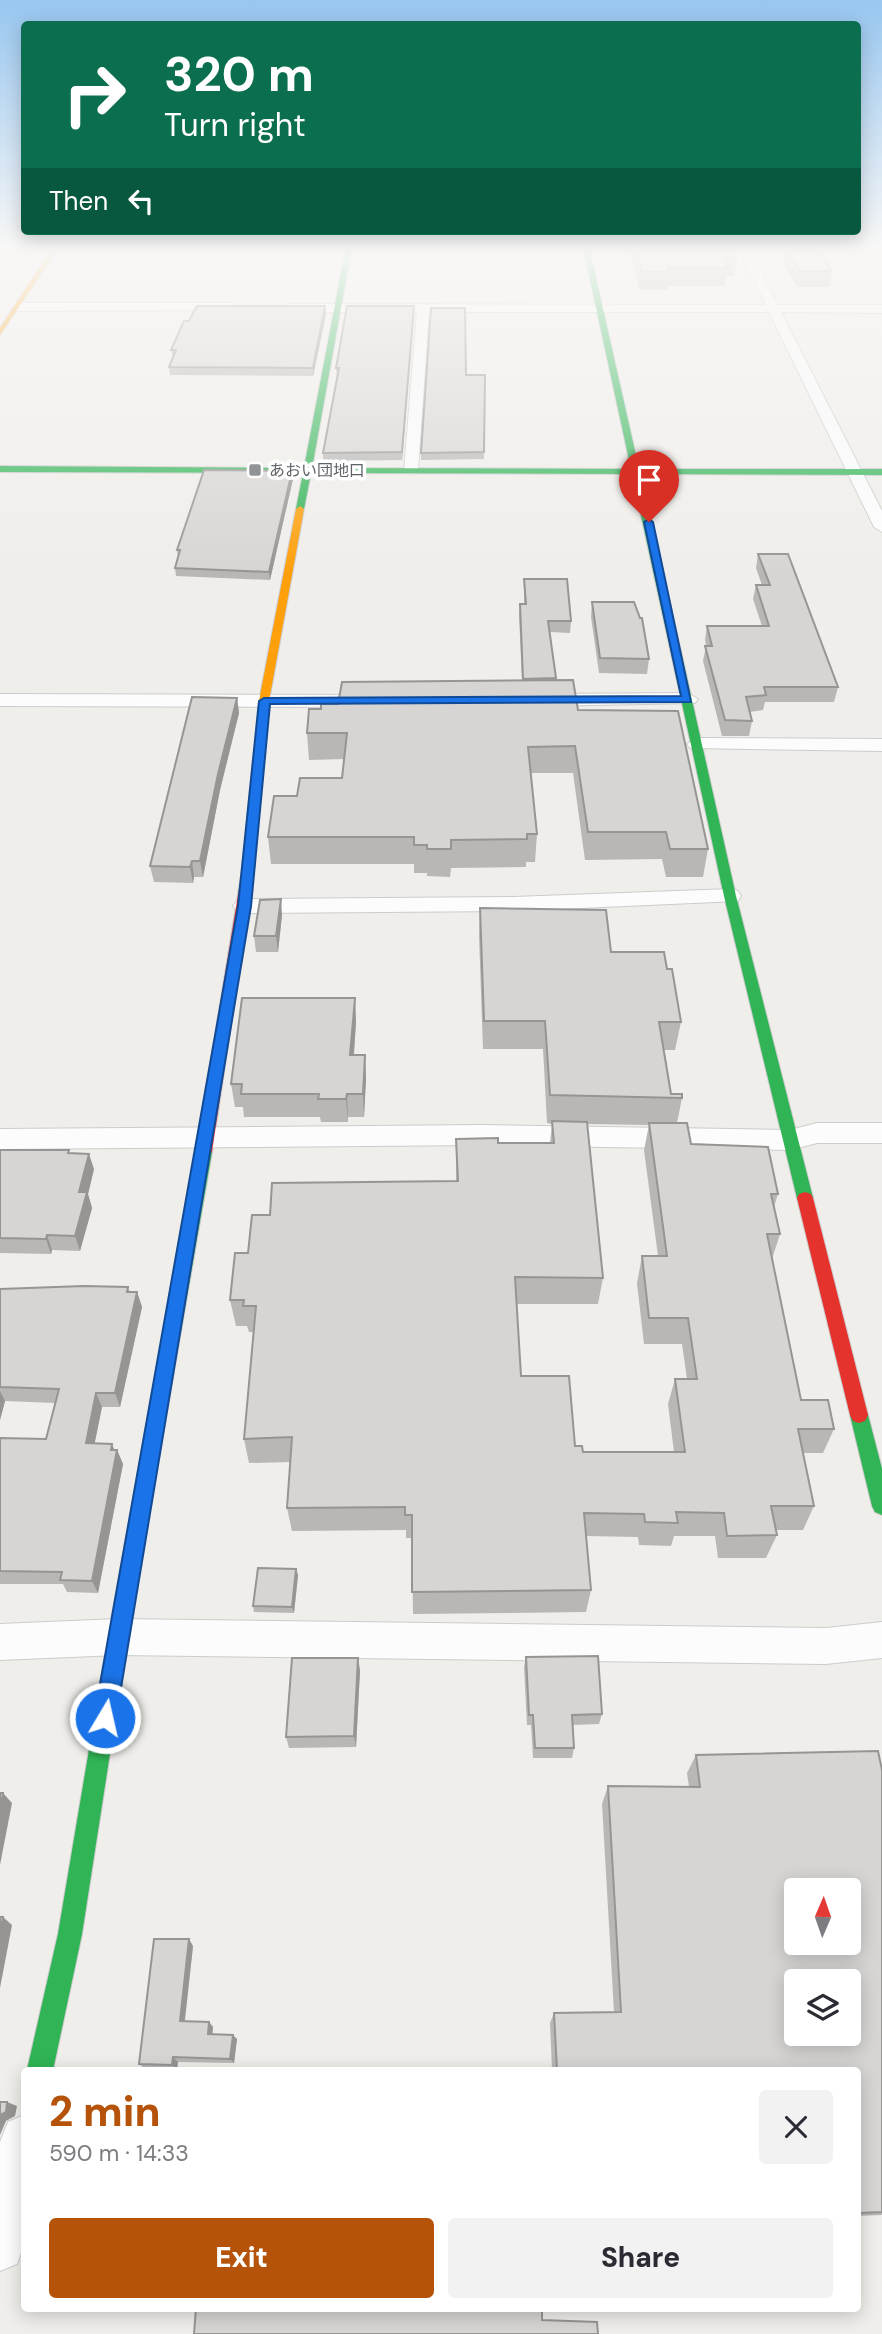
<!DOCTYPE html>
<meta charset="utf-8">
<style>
body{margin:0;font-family:"DM Sans","Noto Sans JP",sans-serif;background:#f2f2f3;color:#2b2b33;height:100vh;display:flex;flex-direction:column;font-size:26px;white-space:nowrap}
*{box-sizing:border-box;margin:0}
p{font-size:23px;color:#7c7c81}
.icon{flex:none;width:38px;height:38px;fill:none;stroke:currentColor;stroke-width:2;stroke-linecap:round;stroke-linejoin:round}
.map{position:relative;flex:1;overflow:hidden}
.side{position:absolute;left:21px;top:2067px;width:840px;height:245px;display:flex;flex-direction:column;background:#fff;border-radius:7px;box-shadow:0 4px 18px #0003}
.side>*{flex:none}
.banner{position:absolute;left:21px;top:21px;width:840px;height:214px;border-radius:7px;box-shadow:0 4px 18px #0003;background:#0b6e4f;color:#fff;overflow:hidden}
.needle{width:46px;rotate:2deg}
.fabs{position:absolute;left:784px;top:1878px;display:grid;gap:14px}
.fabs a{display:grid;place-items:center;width:77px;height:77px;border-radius:7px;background:#fff;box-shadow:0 4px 18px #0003;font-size:35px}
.pin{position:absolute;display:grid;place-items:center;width:60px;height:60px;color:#fff;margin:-72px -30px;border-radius:50% 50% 50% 0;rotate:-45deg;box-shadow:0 0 7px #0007}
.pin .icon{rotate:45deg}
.me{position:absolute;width:77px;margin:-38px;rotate:9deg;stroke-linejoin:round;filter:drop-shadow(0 0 5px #0008)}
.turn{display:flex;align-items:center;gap:24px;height:147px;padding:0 28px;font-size:32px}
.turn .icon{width:91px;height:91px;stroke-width:2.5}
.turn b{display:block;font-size:49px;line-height:60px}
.then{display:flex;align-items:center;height:66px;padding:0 28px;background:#0003;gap:14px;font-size:26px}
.round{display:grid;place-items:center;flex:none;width:74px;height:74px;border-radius:7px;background:#f2f2f3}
.headline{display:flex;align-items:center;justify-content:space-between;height:119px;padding:0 28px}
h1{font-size:42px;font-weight:800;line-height:52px;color:#b45309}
.action{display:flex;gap:14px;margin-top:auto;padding:14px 28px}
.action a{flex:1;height:80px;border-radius:7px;background:#b45309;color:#fff;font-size:28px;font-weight:800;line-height:80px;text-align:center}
.action a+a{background:#f2f2f3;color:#2b2b33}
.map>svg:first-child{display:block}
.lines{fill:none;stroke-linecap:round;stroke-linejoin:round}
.street-casing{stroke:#cbcccc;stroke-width:2}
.fast-casing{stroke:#cacacb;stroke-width:2}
.slow-casing{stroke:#cacacb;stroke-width:2}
.jam-casing{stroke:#cacacb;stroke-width:2}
.street{fill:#fdfcfc;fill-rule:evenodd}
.fast{fill:#30b455;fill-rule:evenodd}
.slow{fill:#ff9f0a;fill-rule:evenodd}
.jam{fill:#e5322d;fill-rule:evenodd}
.wall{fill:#b8b7b5;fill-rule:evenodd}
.shaded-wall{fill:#969594}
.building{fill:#d6d5d3;stroke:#969594;stroke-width:2;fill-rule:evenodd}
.route{fill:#1a73e8;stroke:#114b97;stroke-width:2}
.poi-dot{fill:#919496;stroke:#fff;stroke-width:2.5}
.labels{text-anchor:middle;stroke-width:7;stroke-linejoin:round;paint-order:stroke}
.far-poi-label{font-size:16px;fill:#5f6368;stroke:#fff;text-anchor:start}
</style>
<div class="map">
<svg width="882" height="2334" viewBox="0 0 882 2334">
<rect width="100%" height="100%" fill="#efeeea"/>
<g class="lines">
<g class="street-casing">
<g id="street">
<path d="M738,247H749L778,305H882V313L781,312L882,511V532L874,527L769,312H429L418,470L411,474L404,470L417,312H286L280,308L286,304L766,305Z"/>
<path d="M235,303L241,307L239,310L19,311L13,307L19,303Z"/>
<path d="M688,693L698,699L695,703L540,706L530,700L540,694Z"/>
<path d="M0,694L377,695L387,701L377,707L0,706Z"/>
<path d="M697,738L882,739V751L690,748L687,744Z"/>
<path d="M730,889L738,891L741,896L738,901L514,911L245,913L237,911L233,906L237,901L245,899L514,897Z"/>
<path d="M817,1123H882V1143H817L790,1150L482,1145L0,1149V1129L482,1125L790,1130Z"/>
<path d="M118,1619L826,1628L882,1622V1658L826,1664L118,1655L0,1660V1624Z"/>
<path d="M24,2115V2245L17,2264L0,2271V2142L8,2122Z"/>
</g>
</g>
<g class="fast-casing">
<g id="fast">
<path d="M346,247H352L312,468L631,469L583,247H589L639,469H882V475L641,474L736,896L813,1198L811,1202H799L797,1198L724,896L632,474L311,473L304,509L300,512L296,509L303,473L0,472V466L304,468Z"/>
<path d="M204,1146L212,1152L128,1637L82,1934L53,2070H27L58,1934L108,1637L196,1152Z"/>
<path d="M859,1407L865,1409L868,1415L882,1469V1515L875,1512L872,1506L850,1415L853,1409Z"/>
</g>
</g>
<g class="slow-casing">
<g id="slow">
<path d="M53,247H59L0,335V328Z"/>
<path d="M300,506L304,509L269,701L254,870L248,874L242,870L259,701L296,509Z"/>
</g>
</g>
<g class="jam-casing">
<g id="jam">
<path d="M248,866L254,870L212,1152L204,1158L196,1152L242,870Z"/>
<path d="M805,1192L811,1194L813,1198L868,1415L865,1421L859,1423L853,1421L850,1415L797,1198L799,1194Z"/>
</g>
</g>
<use href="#street" class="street"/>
<use href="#fast" class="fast"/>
<use href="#slow" class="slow"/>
<use href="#jam" class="jam"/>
</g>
<g class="wall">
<path d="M628,247H732L737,258L734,276H726L725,286H667V290H640Z"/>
<path d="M786,248L832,271L829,287H797L784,265Z"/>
<path d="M325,306L326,314L313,376L170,375L169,367L173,358L171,350L189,321Z"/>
<path d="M414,306L402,460L323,461V453L337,377L336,368Z"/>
<path d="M466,375H485L484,459L421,460V453Z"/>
<path d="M293,479L270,580L176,576L175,568L178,557L177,550Z"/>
<path d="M758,554L838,687L834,702H765L763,710L750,712L752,721L749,736H722L703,661L706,646L705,640L707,626H762L753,599L756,585H762L756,568Z"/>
<path d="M524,579L571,621L570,633L550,632L556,680L578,710L708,849L703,877H666L662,859L585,860L573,773H531L537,834L535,862H526V867L451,868L450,877L427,876V873H414V864H271L268,837L297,796L342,778L344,759L309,760L307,733L321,709L338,704L522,680L519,615L520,604H524Z"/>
<path d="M592,602L649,659L647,674L599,673L591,617Z"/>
<path d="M237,698L239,713L220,790L203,877H194L193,883L154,882L150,866Z"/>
<path d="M480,908L611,952L667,969L681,1022L675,1050H664L671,1094L682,1098L677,1123L691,1144L778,1194L774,1207L780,1234L772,1259L801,1400L834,1429L823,1453H803L814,1506L803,1530H776L777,1535L766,1558H718L715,1536H674L671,1546L639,1545L638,1537L586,1536L591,1590L586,1612L413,1614L412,1538H406V1530L292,1531L287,1508L290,1462L249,1463L244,1439L253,1332H249L247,1326H236L230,1300L248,1253L270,1215L456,1181V1139L498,1143H550L552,1124L547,1123L543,1049H483L479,936ZM587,1124L649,1125L644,1150L658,1256H642L637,1283L644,1344H682L687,1379H675L668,1404L674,1452H583L575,1446L521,1376L516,1304H598L603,1278Z"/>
<path d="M282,915L278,952H256L254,936Z"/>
<path d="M355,998L356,1022L354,1055H365L366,1078L364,1117H348V1122H321L320,1117H244L243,1107H235L231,1084Z"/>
<path d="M0,1150L70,1153L94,1169L88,1194L92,1208L80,1251L52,1250L51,1254L0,1253Z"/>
<path d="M128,1287L130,1292H137L142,1307L120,1407H102L94,1443L117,1450L123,1464L98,1593L67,1592L63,1584H0V1438L46,1439L55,1403L5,1401L0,1420V1289Z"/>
<path d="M296,1569L298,1575L294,1613L254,1612L253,1606Z"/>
<path d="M526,1657L602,1714L599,1724L572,1725L574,1748L572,1758H533L531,1725H527L524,1667Z"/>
<path d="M360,1670L356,1747L289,1748L286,1737Z"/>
<path d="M696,1755L882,1770V2215L858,2216V2070H552L550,2023L554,2013L614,2012L602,1804L608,1786L689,1787L687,1773Z"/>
<path d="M193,1946L185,2021L209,2022L213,2027L212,2034L237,2039L234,2063L178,2062L177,2069L144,2068L139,2064Z"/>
</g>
<g class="shaded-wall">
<path d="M325,306L326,314L313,376V368Z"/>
<path d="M414,306V314L402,460V452Z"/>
<path d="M292,471L293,479L270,580L269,572Z"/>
<path d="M237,698L239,713L220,790L203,877L200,861L218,774Z"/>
<path d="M192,861L194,877L193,883L190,867Z"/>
<path d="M281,899L282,915L278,952L276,936Z"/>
<path d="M355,998L356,1022L352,1078L350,1055Z"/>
<path d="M365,1055L366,1078L364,1117L363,1094Z"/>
<path d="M347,1094L348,1117V1122L346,1099Z"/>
<path d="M89,1154L94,1169L88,1194L92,1208L80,1251L75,1236L79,1192Z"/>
<path d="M47,1235L52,1250L51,1254L46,1239Z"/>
<path d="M137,1292L142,1307L120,1407L115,1393Z"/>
<path d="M0,1391L5,1401L0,1420Z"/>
<path d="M96,1393L102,1407L92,1457L86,1443Z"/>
<path d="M112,1444L116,1454L117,1450L123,1464L98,1593L92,1581Z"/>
<path d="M296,1569L298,1575L294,1613L292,1607Z"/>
<path d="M358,1658L360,1670L356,1747L354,1736Z"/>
<path d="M3,1793L12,1803L0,1865V1810Z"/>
<path d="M3,1917L12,1925L0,1988V1933Z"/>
<path d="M189,1939L193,1946L184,2026L180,2021Z"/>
<path d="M209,2022L213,2027L212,2038L208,2034Z"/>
<path d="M233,2035L237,2039L234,2063L230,2059Z"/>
<path d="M173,2057L178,2062L177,2069L172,2065Z"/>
<path d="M7,2102L17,2106L15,2116L6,2121L0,2135V2115Z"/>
</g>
<g class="building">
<path d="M635,247H732L737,258H723L728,268H668L669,272L642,271Z"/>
<path d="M786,248H817L832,271H800Z"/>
<path d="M197,306H325L313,368L169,367L176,350H171L184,321H189Z"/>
<path d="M347,306H414L402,452L323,453L339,368H336Z"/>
<path d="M431,308H465L466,375H485L484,452L421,453Z"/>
<path d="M204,470L292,471L269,572L175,568L180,550H177Z"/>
<path d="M758,554H788L838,687H764L766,695L746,697L752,721L725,720L705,646H712L707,626H769L756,585H770Z"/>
<path d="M524,579H567L571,621H548L556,678L523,679L520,604H526Z"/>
<path d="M592,602H634L640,618H642L649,659L600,658Z"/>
<path d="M573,680L578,710L678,711L708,849H670L666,832H588L575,746L528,747L537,834H527V839L451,840V849H427V845H414V837H268L274,796H297L300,778H342L347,733H307L309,709H321V704H338L342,682Z"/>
<path d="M192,697L237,698L218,774L200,861H192L190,867L150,866Z"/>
<path d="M281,899L276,936H254L260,900Z"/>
<path d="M480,908L606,910L611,952H664L667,969H672L681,1022H659L671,1094H682V1098L550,1095L545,1021H484Z"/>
<path d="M242,998H355L350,1055H365L363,1094H347L346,1099H318L319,1094H241L242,1084H231Z"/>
<path d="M552,1121L587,1122L603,1278L515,1277L521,1376H569L575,1446H582L583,1452H685L675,1379H697L688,1318H649L642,1256H667L649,1123H687L691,1144L768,1147L778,1194H771L780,1234H767L801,1400H828L834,1429H798L814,1506H771L777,1535L727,1536L724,1513L676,1512L678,1523L645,1522L644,1514L584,1513L591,1590L412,1592V1515H405V1507L287,1508L292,1437L244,1439L256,1306H243L244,1300H230L235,1253H248L252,1215H270L272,1183L458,1181L456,1139L498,1138V1143H554Z"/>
<path d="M0,1150H69L68,1153L89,1154L79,1192H87L75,1236L47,1235L46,1239L0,1238Z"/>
<path d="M84,1286L128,1287L127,1292H137L115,1393H96L86,1443L112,1444L111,1450H117L92,1581L60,1580L62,1572L0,1571V1438L46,1439L59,1389L0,1387V1289Z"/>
<path d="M258,1568L296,1569L292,1607L253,1606Z"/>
<path d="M598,1656L602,1714L572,1715L574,1748H535L533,1715H529L526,1657Z"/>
<path d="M292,1658H358L354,1736L286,1737Z"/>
<path d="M878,1751L882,1770V2212L859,2213L858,2202V2070H557L554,2013L621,2012L608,1786L700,1787L696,1755ZM796,1890H849V1942H796ZM796,1981H849V2034H796Z"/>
<path d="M0,1793H3L0,1810Z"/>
<path d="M0,1917H3L0,1933Z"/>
<path d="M154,1939H189L180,2021L209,2022L208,2034L233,2035L230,2059L173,2057L172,2065L139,2064Z"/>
<path d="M0,2102H7L6,2112L0,2115Z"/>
<path d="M196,2308H542V2320L597,2322L598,2334H194Z"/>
</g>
<linearGradient id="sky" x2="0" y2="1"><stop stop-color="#97c6ef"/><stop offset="0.43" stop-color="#f8f7f6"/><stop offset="1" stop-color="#f8f7f6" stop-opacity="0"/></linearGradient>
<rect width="882" height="574" fill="url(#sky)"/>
<path class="route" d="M649,519L653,522L691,702L270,704L251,906L116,1718L113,1726L105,1729L97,1726L94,1718L238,906L259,701L264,698L681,696L644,522Z"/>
<rect class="poi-dot" x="248" y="463" width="14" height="14" rx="3.5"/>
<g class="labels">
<g class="far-poi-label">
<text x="269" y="476">あおい団地口</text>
</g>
</g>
</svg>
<div class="fabs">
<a><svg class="needle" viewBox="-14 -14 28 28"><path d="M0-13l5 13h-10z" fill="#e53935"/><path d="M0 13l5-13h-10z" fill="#7c7c81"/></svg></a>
<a><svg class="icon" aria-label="layers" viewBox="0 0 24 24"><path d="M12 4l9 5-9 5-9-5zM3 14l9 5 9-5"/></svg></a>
</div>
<div class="pin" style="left:649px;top:522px;background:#d93025"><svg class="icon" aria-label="arrive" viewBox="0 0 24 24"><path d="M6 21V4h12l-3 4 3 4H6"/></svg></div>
<svg class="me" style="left:105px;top:1718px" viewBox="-20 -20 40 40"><circle r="17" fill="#1a73e8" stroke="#fff" stroke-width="3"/><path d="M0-11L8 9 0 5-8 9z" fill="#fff"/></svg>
<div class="banner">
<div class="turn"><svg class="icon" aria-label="right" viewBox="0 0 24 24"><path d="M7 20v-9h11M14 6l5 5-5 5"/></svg><div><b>320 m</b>Turn right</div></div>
<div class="then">Then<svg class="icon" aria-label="left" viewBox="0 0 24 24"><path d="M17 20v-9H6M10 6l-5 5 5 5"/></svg></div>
</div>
<section class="side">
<div class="headline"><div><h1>2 min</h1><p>590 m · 14:33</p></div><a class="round"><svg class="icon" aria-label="close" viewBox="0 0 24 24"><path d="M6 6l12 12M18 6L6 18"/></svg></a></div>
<div class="action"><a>Exit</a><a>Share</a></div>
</section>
</div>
